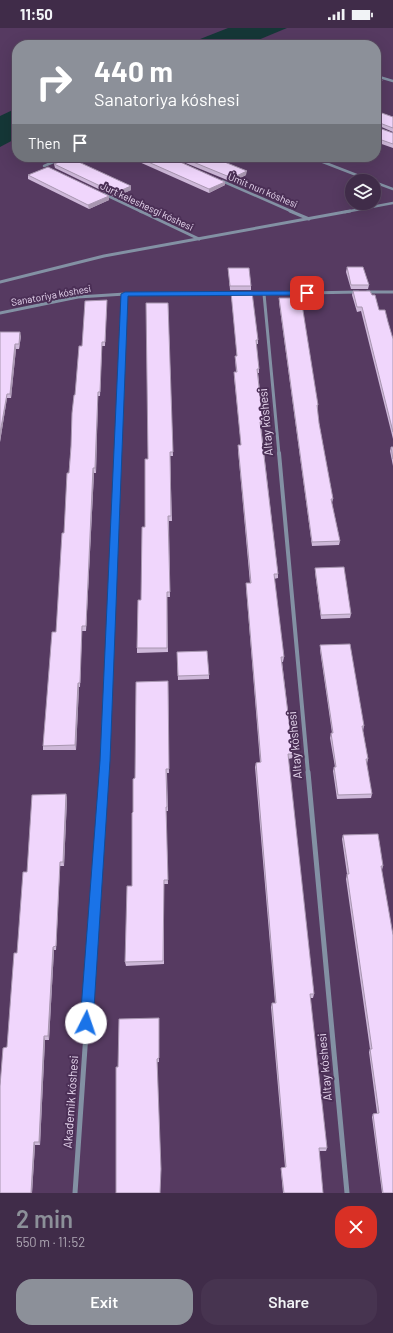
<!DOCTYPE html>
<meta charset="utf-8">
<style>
body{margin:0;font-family:Barlow,sans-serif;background:#473450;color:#f1f3f6;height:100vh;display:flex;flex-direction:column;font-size:15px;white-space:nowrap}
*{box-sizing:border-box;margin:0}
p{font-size:13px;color:#aea7b4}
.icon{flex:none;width:22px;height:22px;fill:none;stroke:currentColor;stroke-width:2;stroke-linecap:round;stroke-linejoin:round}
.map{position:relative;height:1165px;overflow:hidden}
.panel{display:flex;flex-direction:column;background:#402c49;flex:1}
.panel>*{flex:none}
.hud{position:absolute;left:12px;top:12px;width:369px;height:122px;border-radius:16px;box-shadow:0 4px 16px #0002,0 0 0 1px #594861;background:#8c9099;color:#fff;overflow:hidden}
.controls{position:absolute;left:345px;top:146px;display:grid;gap:8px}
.controls a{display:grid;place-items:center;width:36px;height:36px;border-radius:50%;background:#402c49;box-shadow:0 4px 16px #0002,0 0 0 1px #594861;font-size:20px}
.pin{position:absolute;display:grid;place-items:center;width:34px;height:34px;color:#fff;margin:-17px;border-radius:8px;box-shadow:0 2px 6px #0006}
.me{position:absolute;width:44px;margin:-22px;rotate:4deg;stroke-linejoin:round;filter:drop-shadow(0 0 3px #0008)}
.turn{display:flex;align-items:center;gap:14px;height:84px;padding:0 16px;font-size:18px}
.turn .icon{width:52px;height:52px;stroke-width:2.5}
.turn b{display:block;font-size:28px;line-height:34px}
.then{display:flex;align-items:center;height:38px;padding:0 16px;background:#0003;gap:8px;font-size:15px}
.round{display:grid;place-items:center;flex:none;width:42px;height:42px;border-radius:16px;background:#473450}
.summary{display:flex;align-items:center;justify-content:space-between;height:68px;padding:0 16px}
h1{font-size:24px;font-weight:600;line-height:30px;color:#8c9099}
.primary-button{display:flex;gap:8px;margin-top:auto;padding:8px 16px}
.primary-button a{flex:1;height:46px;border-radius:16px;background:#8c9099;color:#fff;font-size:16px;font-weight:600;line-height:46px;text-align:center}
.primary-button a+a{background:#473450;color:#f1f3f6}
.status{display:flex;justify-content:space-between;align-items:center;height:28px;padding:0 20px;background:#402c49;direction:ltr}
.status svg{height:11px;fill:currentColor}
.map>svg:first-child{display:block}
.water{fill:#153737}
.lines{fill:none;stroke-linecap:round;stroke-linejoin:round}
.street-far3{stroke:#8391a4;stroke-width:2.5}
.street-far2{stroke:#8391a4;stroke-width:3}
.street-far1{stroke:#8391a4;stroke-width:4}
.street{stroke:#8391a4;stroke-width:5}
.wall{fill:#ceb8d9}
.shaded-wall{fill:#a896b0}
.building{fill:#f0d6fc;stroke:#a896b0}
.route{fill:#1a73e8;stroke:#114b97}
.labels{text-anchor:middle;stroke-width:4;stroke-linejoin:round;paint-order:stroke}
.far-street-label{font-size:10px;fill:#e6d6ee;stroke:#4b2f56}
.street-label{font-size:12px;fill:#e6d6ee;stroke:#4b2f56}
</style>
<div class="status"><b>11:50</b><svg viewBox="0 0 49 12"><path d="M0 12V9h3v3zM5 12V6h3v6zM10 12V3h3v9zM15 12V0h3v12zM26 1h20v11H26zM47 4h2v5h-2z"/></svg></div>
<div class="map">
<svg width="393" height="1165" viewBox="0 0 393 1165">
<rect width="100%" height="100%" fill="#563a61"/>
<g class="water">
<path d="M228,0H287L246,17H185Z"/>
<path d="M17,80V110L0,119V88Z"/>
</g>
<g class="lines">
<g class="street-far3">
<path d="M376,48L393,53"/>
<path d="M310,129L372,153"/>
<path d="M44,138L65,129"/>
<path d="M222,153L293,184"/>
<path d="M374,154L393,161"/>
<path d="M104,166L142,184"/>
<path d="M345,184L393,175"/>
</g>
<g class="street-far2">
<path d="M140,183L199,211"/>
<path d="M290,183L309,191"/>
<path d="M0,254L104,228L350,183"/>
<path d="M367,264H393"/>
<path d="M249,266L358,264"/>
<path d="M264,266L279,426"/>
<path d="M0,285L78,269L125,266H236"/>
<path d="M118,426L125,266"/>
</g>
<g class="street-far1">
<path d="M279,425L308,745"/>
<path d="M104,745L118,425"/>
</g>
<g class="street">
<path d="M308,744L347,1165"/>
<path d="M75,1165L104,744"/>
</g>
</g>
<g class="wall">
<path d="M376,83L393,89V104L377,97L376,98Z"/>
<path d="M376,99L393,105V120L376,114Z"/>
<path d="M128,129H169L225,154V157L209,165Z"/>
<path d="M171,129H212L246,147L232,154Z"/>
<path d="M270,129H284L278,132Z"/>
<path d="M54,136L131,162L115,169L55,140Z"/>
<path d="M28,147L109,168V172L89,181L28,151Z"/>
<path d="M347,239L369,257L368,261H351L346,244Z"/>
<path d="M228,240L251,258V262H230Z"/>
<path d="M353,263L372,267L379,282L393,311V411L361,283L357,284L352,267Z"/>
<path d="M231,264L258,312V316H256L259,341V345H258L263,394V399H261L278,546V550L274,551L284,629L283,634H282L293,726V730L288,731L314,966L313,970H310L327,1120L326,1123H319L323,1165H283L281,1143V1140L285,1139L271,979L272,975H275L255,739L256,735L260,734L246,559V555H250L238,422V417H241L234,348V344H236L235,328H237Z"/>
<path d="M279,270L318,377L317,381L319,395L333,471L332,475L340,513L339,517L312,518L279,274Z"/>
<path d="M107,272L105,318H102L100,368H98L96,445H94L86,603H82L80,659H79L76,722H43V718L56,604L75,367L82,318Z"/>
<path d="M168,275L173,428H170L172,493H169L170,569H167L168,624L137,625V620L141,572L145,499Z"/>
<path d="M0,304L21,308L19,321H16L11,370H7L0,414Z"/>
<path d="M391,419H393V438L390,423Z"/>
<path d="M315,540L351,586L350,590L321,591L315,544Z"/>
<path d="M320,617L364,698L363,703L368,731L367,736H366L372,766L371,770L337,771L333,743L334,739H335L330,710L331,705H332L320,622Z"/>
<path d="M177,624L209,647V651L178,652Z"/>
<path d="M168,653L169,745H167L168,783H166L168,856H164V936L126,938L125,934L132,858L133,784L135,750Z"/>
<path d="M66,766L67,771L64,838H60L56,922H54L49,1012H45L40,1117H35L32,1165L7,1019L17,925Z"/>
<path d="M343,807L383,838L382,842L393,1165H382L372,1089L373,1086L377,1085L369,1024L370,1021L346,851L347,846L342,811Z"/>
<path d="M159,990V1034L118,1039Z"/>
</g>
<g class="shaded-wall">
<path d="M382,52L381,56L376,70V68Z"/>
<path d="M278,129H284L278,132Z"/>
<path d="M247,143L246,147L232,154V150Z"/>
<path d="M225,154V157L209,165V161Z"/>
<path d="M131,158V162L115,169V165Z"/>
<path d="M109,168V172L89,181L88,177Z"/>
<path d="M20,304L21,308L19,321V316Z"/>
<path d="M15,316L16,321L11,370L10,366Z"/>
<path d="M98,364V368L96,445L95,440Z"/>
<path d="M7,366V370L0,414V405Z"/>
<path d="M93,440L94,445L86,603V598Z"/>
<path d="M78,655L79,659L76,722L75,717Z"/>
<path d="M66,766L67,771L64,838L63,834Z"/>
<path d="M60,834V838L56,922V918Z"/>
<path d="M53,919L54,922L49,1012L48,1008Z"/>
<path d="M44,1008L45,1012L40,1117L39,1114Z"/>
<path d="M34,1114L35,1117L32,1165H31Z"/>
</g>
<g class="building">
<path d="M376,50L382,52L376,68Z"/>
<path d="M376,83L393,89V100L377,94H376Z"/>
<path d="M376,99L393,105V116L376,110Z"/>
<path d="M137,129H169L225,154L209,161Z"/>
<path d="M181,129H212L247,143L232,150Z"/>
<path d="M70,130L131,158L115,165L54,136Z"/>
<path d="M48,139L109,168L88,177L28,147Z"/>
<path d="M347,239H363L369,257H351Z"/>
<path d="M228,240H249L251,258H230Z"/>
<path d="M353,263H370L372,267H375L379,282H385L388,294L393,311V404L362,279H357Z"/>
<path d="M231,264H252L258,312H256L259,341H257L263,394H260L278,546H274L284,629H281L293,726H288L314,966H310L327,1120H319L323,1165H284L281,1140L286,1139L272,975H276L256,735L261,734L246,555H251L238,417H241L234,344H237L235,328H237Z"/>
<path d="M279,270H301L318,377H317L319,395L333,471H331L340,513L312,514Z"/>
<path d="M107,272L105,314H102L100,364H98L95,440H93L86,598H82L80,655H78L75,717L43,718L52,604H56L62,505H64L67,445H69L71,419L72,385L74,367H75L79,318H82L85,273Z"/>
<path d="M146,275H168L173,424H170L171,488H168L170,564H167V620H137L138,572H141L142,499H145V431H148Z"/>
<path d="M0,304H20L19,316H15L10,366H7L0,405Z"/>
<path d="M391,419H393V431Z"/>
<path d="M344,539L351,586L321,587L315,540Z"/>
<path d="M350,616L364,698H362L368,731H366L372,766L338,767L334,739H336L331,705H333L320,617Z"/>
<path d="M207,623L209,647L178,648L177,624Z"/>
<path d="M168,653L169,741H166L167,779H166L168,852H164L163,933L125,934L127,858H132V785L133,784V751L135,750L136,654Z"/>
<path d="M66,766L63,834H60L56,918L53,919L48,1008H44L39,1114H34L31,1165H0V1058L3,1020L7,1019L14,925H17L23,844H27L32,767Z"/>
<path d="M378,806L383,838H381L393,907V1165H383L373,1086L379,1085L370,1021H372L347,846H349L343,807Z"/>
<path d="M159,990V1030L157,1031L161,1141L160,1165H116V1039H118L119,991Z"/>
</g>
<path class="route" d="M307,263L309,264V267L128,268L110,733L93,995L91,999L86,1001L82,999L80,995L100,733L121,266L125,264Z"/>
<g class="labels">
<g class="far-street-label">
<text transform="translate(263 162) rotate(23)" y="4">Úmit nurı kóshesi</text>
<text transform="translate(147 178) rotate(25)" y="4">Jurt keleshesgi kóshesi</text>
<text transform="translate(51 267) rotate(-10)" y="4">Sanatoriya kóshesi</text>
</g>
<g class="street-label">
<text transform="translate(266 394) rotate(-95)" y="4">Altay kóshesi</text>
<text transform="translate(295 717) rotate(-95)" y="4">Altay kóshesi</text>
<text transform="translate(325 1039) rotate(-95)" y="4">Altay kóshesi</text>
<text transform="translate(71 1074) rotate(-86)" y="4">Akademik kóshesi</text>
</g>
</g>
</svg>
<div class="controls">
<a><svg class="icon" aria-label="layers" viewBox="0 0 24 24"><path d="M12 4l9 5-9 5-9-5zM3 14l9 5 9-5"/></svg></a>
</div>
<div class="pin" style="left:307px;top:265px;background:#d93025"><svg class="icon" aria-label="arrive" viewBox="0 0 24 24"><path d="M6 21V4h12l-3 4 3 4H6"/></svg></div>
<svg class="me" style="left:86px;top:995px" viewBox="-20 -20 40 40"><circle r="19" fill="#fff"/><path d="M0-13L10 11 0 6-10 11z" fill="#1a73e8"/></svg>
<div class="hud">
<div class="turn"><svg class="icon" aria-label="right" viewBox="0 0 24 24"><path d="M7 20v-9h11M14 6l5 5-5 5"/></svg><div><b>440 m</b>Sanatoriya kóshesi</div></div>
<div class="then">Then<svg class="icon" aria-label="arrive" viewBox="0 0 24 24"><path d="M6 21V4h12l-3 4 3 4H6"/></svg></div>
</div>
</div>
<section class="panel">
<div class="summary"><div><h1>2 min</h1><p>550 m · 11:52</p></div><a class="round" style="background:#d93025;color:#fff"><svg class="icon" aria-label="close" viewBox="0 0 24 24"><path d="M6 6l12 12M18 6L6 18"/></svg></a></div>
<div class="primary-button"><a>Exit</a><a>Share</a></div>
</section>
